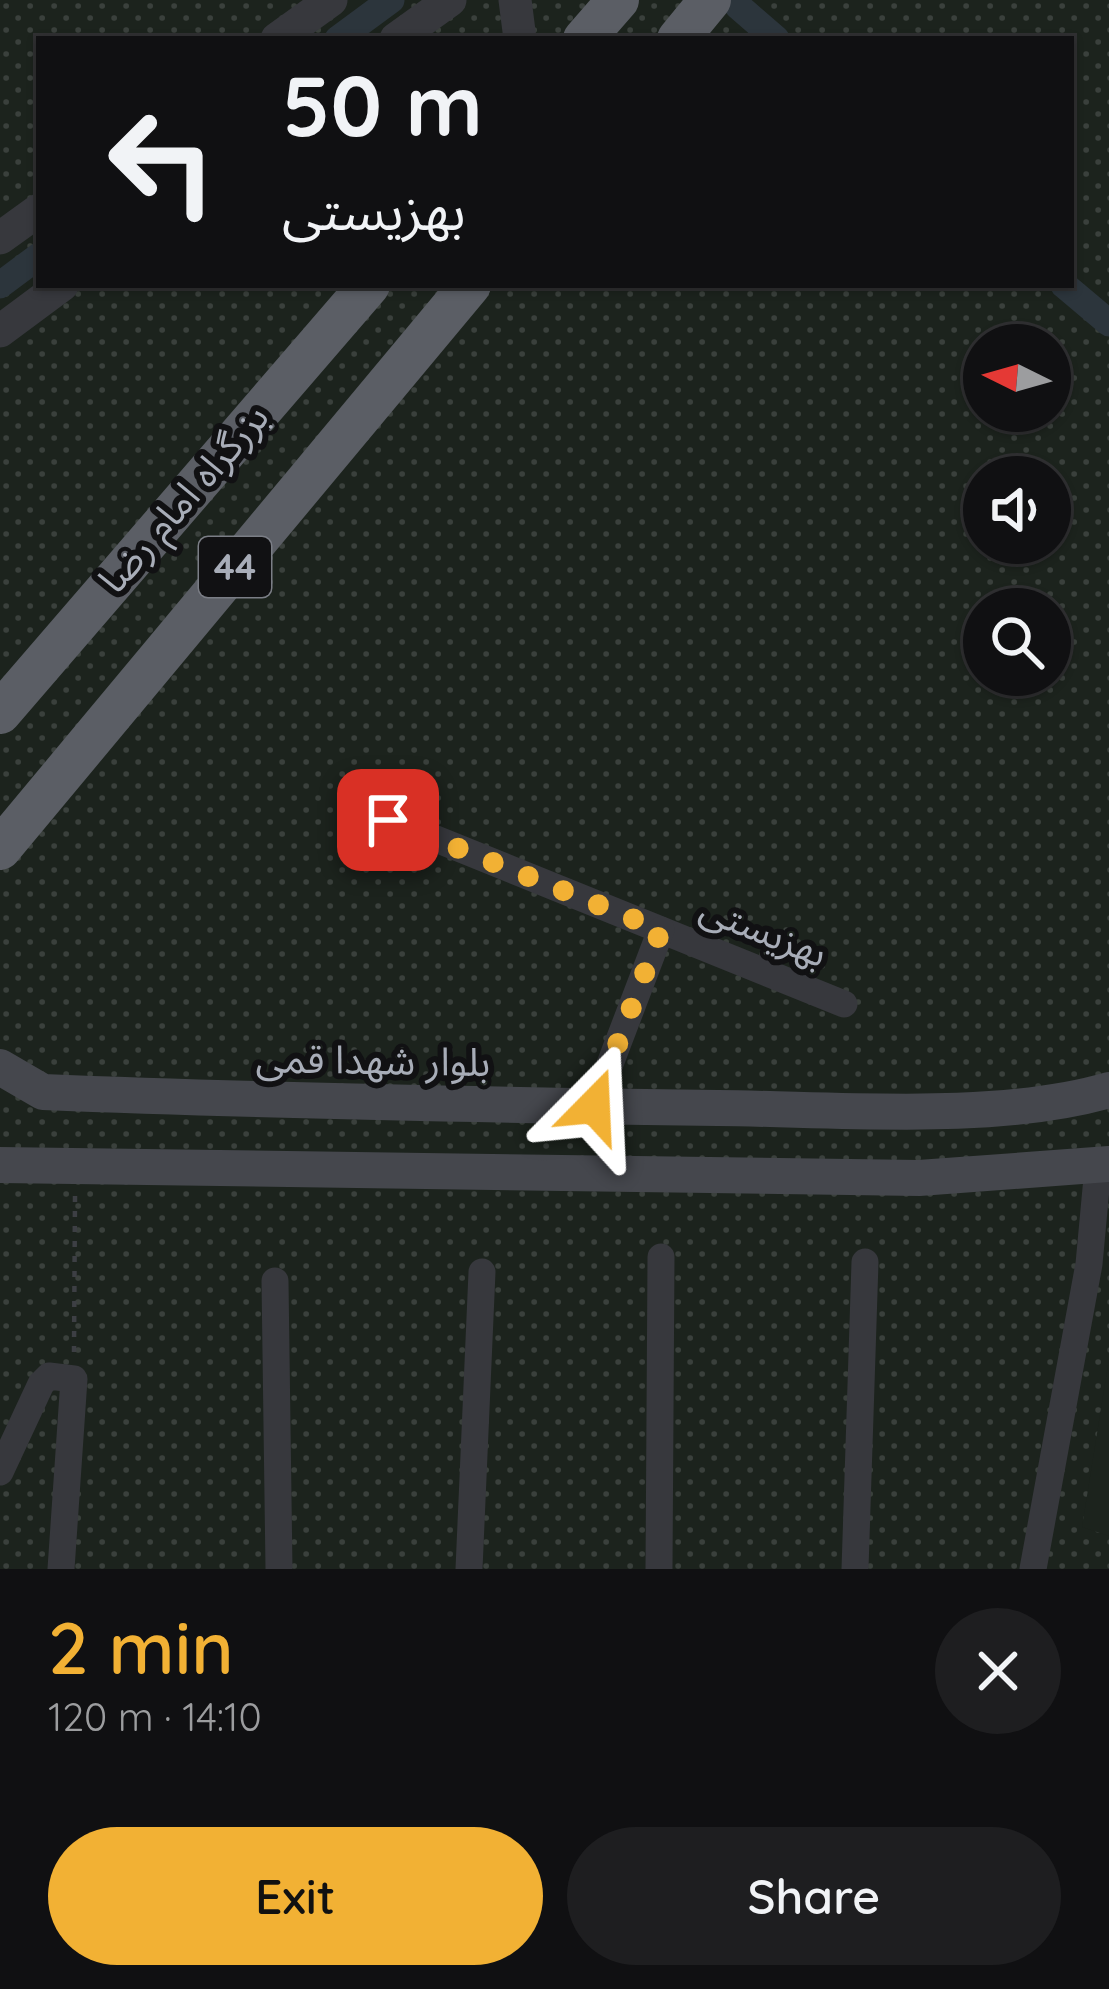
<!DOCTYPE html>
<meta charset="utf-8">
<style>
body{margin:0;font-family:Quicksand,"Noto Sans Arabic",sans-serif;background:#1e1e20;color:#f1f3f6;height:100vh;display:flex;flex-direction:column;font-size:45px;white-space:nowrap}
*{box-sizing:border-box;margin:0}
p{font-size:39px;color:#9c9d9f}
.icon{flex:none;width:66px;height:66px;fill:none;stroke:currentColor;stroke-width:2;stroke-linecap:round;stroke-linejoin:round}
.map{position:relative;height:1569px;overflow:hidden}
.details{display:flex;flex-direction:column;background:#101012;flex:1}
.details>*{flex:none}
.top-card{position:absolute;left:36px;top:36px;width:1038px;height:252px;border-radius:0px;box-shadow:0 3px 9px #0004,0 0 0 3px #303032;background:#101012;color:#f1f3f6;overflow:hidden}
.needle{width:78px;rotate:275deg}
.controls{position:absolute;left:963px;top:324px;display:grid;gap:24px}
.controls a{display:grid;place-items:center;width:108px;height:108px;border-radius:50%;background:#101012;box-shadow:0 3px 9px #0004,0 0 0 3px #303032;font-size:60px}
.pin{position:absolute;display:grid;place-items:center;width:102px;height:102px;color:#fff;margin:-51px;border-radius:24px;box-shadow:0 6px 18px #0006}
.me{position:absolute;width:132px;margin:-66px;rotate:21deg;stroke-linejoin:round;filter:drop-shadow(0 0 9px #0008)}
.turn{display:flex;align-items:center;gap:42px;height:252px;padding:0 48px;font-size:54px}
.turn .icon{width:156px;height:156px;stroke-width:2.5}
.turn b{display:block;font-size:84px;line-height:102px}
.round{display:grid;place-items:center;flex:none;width:126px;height:126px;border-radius:63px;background:#1e1e20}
.head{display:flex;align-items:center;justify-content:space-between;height:204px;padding:0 48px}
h1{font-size:72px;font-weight:600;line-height:90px;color:#f2b134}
.cta{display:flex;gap:24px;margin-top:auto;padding:24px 48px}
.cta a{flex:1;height:138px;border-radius:72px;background:#f2b134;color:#111;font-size:48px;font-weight:600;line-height:138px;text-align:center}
.cta a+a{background:#1e1e20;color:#f1f3f6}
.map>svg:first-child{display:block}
.grass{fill:url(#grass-dots);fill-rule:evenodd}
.garden{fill:#1c231d}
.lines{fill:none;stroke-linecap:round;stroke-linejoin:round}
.canal{stroke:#2c353c;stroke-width:27}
.path{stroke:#3d3f44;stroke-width:4.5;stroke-dasharray:6 9;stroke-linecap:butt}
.minor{stroke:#37383d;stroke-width:27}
.tertiary{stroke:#37383d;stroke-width:33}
.secondary{stroke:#45474d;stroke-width:36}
.trunk{stroke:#5b5e65;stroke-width:42}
.route{stroke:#f2b134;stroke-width:21;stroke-dasharray:0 37.8}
.labels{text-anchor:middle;stroke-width:12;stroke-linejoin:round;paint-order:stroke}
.shield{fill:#111113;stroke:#7b7e86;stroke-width:3}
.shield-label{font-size:36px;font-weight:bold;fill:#a8adb8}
.street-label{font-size:39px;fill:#a8adb8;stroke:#111113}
</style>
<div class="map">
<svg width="1109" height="1569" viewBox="0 0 1109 1569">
<defs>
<pattern id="grass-dots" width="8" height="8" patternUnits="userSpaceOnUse" patternTransform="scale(3)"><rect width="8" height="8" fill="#1c231d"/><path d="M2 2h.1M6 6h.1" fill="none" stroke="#3a403c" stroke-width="1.8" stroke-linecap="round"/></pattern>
</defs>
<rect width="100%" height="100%" fill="#161618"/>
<path class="grass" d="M0,0H1109V1569H0ZM39,39H1071V285H39ZM984,345H1050V411H984ZM984,477H1050V543H984ZM984,609H1050V675H984Z"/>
<path class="garden" d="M1108,1365L1109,1366V1536L1082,1527Z"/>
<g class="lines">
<g class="canal">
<path d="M738,6L776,39"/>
<path d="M338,39L391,0"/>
<path d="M0,285L39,256"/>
<path d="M1064,285L1109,323"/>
</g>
<path class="path" d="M74,1352L75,1196"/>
<g class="minor">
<path d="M389,820L844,1004"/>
<path d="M594,1106L661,930"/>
<path d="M275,1281L279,1569"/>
<path d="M0,1472L41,1384L49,1376L74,1379L61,1569"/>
<path d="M469,1569L482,1272"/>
<path d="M659,1569L661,1257"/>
<path d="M855,1569L865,1262"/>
<path d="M1033,1569L1089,1264L1098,1167"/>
</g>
<g class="tertiary">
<path d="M515,0L520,39"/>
<path d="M277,39L331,0"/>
<path d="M396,39L450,0"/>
<path d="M0,238L39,210"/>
<path d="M0,331L62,285"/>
</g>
<g class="secondary">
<path d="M0,1067L43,1092C268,1101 493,1105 718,1108C837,1109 995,1123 1109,1090"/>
<path d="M0,1165L919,1178L1109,1164"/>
</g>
<g class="trunk">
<path d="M584,39L618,0"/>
<path d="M678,39L710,0"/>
<path d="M0,713L369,285"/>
<path d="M0,849L470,285"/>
</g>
</g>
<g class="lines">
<path class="route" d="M388,820L661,930L594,1106"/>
</g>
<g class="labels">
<rect class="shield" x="199" y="537" width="72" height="60" rx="9"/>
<g class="shield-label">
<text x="235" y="580">44</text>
</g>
<g class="street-label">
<text transform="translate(183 498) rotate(-49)" y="14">بزرگراه امام رضا</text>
<text transform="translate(764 930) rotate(22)" y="14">بهزیستی</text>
<text transform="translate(373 1060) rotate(1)" y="14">بلوار شهدا قمی</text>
</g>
</g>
</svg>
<div class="controls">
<a><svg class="needle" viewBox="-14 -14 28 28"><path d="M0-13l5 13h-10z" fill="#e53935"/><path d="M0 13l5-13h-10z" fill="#9c9d9f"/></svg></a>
<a><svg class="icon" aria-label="sound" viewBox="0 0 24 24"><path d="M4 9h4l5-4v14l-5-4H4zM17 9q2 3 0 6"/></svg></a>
<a><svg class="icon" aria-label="search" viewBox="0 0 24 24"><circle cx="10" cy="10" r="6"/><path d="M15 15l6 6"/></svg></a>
</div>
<div class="pin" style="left:388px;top:820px;background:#d93025"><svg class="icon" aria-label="arrive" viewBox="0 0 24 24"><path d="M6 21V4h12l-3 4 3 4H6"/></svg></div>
<svg class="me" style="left:594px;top:1106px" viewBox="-20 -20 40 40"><path d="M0-17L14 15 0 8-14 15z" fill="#f2b134" stroke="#fff" stroke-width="4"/></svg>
<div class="top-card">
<div class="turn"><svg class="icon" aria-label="left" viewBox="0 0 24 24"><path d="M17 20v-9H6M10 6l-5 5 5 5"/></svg><div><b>50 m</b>بهزیستی</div></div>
</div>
</div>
<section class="details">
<div class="head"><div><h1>2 min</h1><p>120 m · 14:10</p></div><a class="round"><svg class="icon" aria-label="close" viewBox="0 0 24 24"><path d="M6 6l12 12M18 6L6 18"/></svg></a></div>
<div class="cta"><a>Exit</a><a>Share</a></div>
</section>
